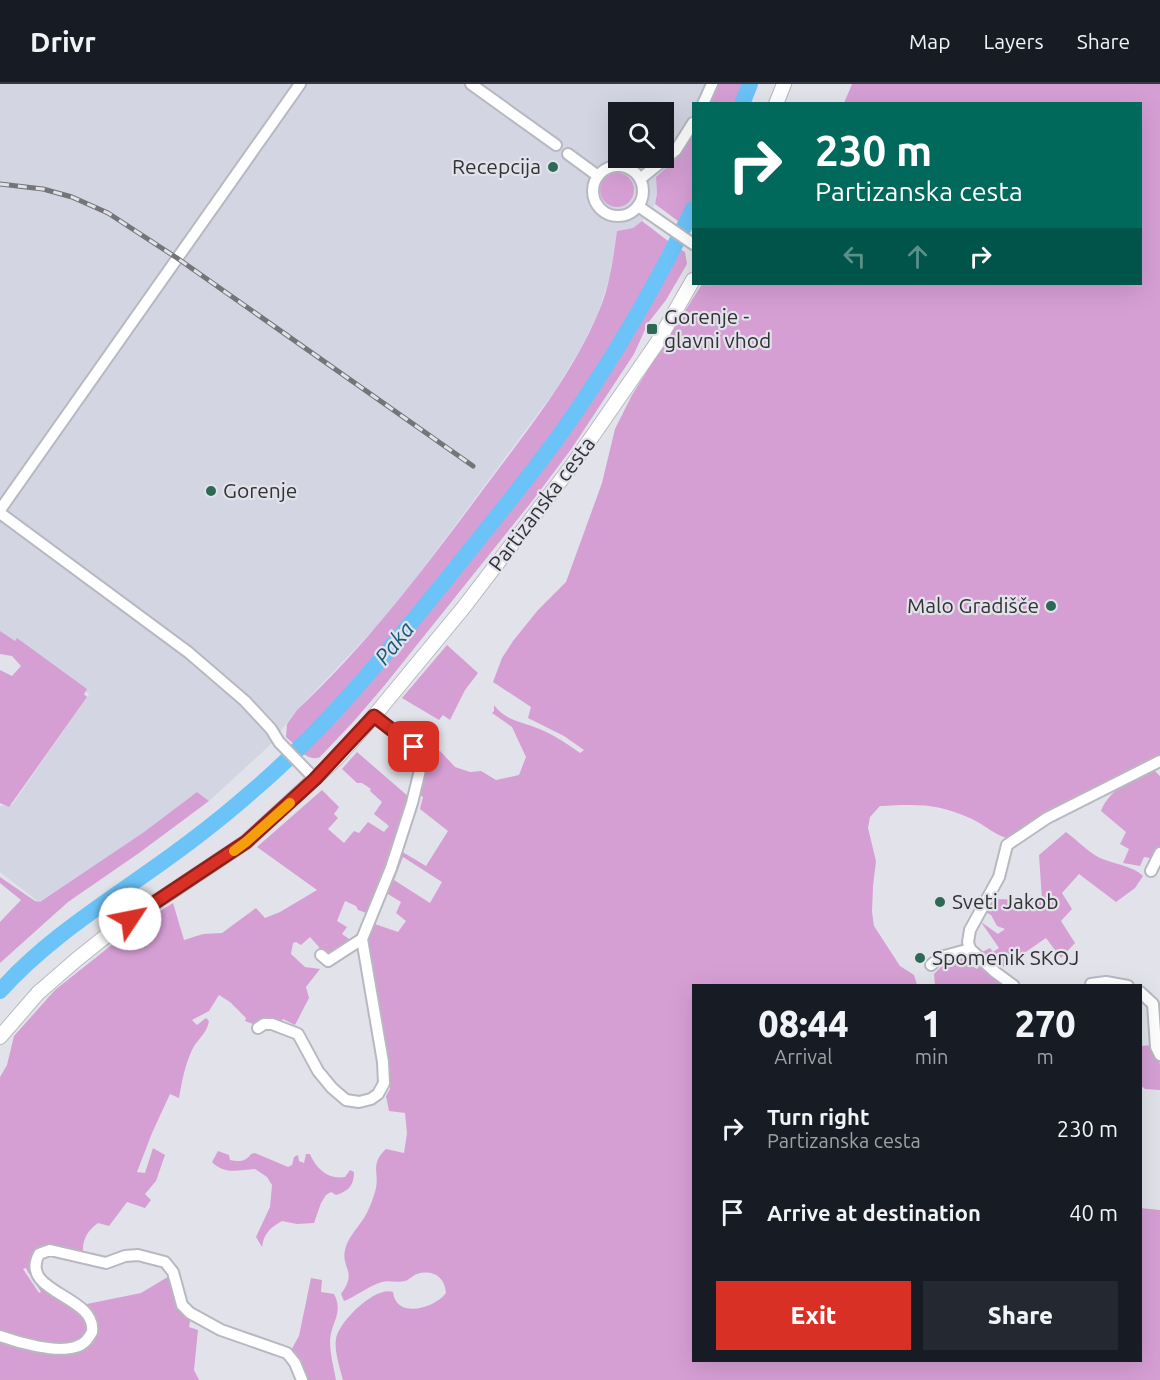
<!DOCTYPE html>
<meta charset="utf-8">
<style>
body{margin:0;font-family:Ubuntu,sans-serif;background:#242831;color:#f1f3f6;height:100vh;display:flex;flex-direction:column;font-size:22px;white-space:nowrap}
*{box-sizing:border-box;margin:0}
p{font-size:20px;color:#9ea1a6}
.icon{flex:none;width:33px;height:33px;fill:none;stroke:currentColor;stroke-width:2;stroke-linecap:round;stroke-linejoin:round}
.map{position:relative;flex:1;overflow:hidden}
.drawer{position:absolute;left:692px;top:900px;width:450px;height:378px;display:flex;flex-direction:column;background:#171b24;border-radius:0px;box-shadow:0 6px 24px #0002}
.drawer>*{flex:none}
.top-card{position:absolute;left:692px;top:18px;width:450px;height:183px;border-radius:0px;box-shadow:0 6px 24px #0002;background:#00695c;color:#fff;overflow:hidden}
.tools{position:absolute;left:608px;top:18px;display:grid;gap:12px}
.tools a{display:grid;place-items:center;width:66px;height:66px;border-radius:0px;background:#171b24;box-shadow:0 6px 24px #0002;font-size:30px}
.pin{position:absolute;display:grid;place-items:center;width:51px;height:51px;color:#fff;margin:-26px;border-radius:12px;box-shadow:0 3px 9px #0006}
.me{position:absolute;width:66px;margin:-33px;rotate:56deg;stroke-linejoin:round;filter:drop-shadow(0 0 4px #0008)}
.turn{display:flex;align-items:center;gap:21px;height:126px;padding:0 24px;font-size:27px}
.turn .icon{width:78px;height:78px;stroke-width:2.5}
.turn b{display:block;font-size:42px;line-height:51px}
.lanes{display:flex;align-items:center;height:57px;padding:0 24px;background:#0003;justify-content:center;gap:30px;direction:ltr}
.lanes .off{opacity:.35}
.eta{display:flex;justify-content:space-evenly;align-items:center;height:102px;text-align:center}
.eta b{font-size:36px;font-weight:800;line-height:42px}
.button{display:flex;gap:12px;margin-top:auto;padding:12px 24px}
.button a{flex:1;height:69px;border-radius:0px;background:#d93025;color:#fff;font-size:24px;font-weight:800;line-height:69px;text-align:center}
.button a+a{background:#242831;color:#f1f3f6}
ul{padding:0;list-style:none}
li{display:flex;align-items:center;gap:18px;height:84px;padding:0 24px}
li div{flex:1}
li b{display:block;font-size:22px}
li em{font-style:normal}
header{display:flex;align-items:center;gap:36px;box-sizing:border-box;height:84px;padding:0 30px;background:#171b24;border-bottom:2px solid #363941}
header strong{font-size:28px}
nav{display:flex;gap:33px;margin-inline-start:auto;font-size:21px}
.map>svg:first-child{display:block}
.built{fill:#d4d5e3;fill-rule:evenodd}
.green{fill:#d69fd4;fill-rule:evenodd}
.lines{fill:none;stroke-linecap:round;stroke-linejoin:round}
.river{stroke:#6bc3f8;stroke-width:16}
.street-casing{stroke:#b8b9c0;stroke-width:14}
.secondary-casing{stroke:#b8b9c0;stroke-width:16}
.street{stroke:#fff;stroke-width:10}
.secondary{stroke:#fff;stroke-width:14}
.rail-casing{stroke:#747479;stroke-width:5}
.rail{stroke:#e2e2ea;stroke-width:3;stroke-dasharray:9;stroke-linecap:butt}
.route-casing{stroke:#8d1f18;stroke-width:15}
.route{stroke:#d93025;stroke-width:10}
.slow{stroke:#f59e0b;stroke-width:10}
.poi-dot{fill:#2d6a56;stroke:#e2e2ea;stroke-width:2}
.labels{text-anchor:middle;stroke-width:4.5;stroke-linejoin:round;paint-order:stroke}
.poi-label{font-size:21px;fill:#323235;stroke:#e2e2ea;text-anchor:start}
.street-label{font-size:21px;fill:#323235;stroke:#e2e2ea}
.water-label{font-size:22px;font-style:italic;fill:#16597c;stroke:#e2e2ea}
</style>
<header>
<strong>Drivr</strong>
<nav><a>Map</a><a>Layers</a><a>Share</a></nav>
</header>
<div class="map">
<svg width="1160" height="1296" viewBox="0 0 1160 1296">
<rect width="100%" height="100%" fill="#e2e2ea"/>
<path class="built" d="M0,0H716L707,19L693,20V48L676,75L656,93L657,110L655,120L642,137L633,144L617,147L610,192L599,227L580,266L554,308L393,525L297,626L269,662L209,717L197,708L144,748L40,819L0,788V722L12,721L89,610L0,549ZM618,28H663V74H618Z"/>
<g class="green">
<path d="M717,0H747L738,19L707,20Z"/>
<path d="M852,0H1160V673L1010,755C996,752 985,741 972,735C938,719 917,720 880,722L870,733L868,744L876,777L873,802L872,828L874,842L900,882L914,891L917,901L693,902V1276H1140V1124L1160,1126V1296H343C340,1284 334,1267 336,1255C338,1238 376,1201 393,1208C396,1235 434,1225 446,1209C445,1193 433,1185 417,1190C413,1191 409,1196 405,1197C397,1199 389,1196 382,1198C368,1202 357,1212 344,1217L341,1210C358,1187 341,1185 345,1166C348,1153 357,1145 364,1134C369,1126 374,1113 376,1104C379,1088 370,1080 386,1065L404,1069L407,1049L405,1029L389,1027L386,1012L390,1005V998L365,859L372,839L398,848L406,837L396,829L401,818L383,807L401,767L426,782L448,747L420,725L423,713L417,709L423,676L440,667L455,683L470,688L481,687L496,696L519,691L526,673L512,643L492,629L494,627V621C506,638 526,638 544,647C557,653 569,661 580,669L584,666L564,652L528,634L531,623L493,598L502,574L513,557L538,526L566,498L602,399L615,345L632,311L702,200H1140V20L844,19ZM403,773L442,798L430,819L394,796Z"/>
<path d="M693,48V117L682,140L655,120L657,110L656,93L676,75Z"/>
<circle cx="617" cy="106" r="17"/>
<path d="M642,137L672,160L639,221L577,319L536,377L384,568L359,597L296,662L286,653L287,640L297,626C369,559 426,482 485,403C526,348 572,292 599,227C610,202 613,174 617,147L633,144Z"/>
<path d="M678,164L685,168L687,180L666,216L648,239L634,270L572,364L533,416L384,602L354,637L320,673C313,676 308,673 302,669L364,604L529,399L582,325L610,280Z"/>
<path d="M0,547L15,557L17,554L87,605L84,610L87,613L9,723L0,719V586L12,592L21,582L12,572L0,570Z"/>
<path d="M447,561L478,589L465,606L450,636L443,631L439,636L402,614Z"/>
<path d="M357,668L409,713L395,766L369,830L358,826L356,822L345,817L337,837L347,843L342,850L352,857L332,874L319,867V863L310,853L301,861L296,858L293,859L291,870L305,883L320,885L306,903L309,914L295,941L283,935L281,937L265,936L253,940L245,937L246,934L230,918L219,911L209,927L192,936L197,941L206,934L209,937C207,950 197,955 192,966C185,981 182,997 179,1014L170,1010L152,1049L137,1088L145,1089L153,1064L165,1071L156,1097L145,1110L151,1116L145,1124L127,1118L109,1142L98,1139C87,1147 82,1156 83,1170L47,1163L34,1188L29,1190L26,1184L23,1185L39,1209L41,1208L36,1200L40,1198L66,1216L91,1241L81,1259L47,1261L0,1251V993L7,981L14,952L55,906L133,844L173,819L184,856L203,850L222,849L256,824L265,834L280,828L317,806L257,763L322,706L339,723L334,730L338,734L328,745L344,759L354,747L359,749L368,738L384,748L389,742L374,730L382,718L370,707L371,705L362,699H357L342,685Z"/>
<path d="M1154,686L1160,692V769L1150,782L1147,781L1150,774L1144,773L1140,782L1123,779L1129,765L1120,760L1126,748L1101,727C1110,704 1133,695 1154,686Z"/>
<path d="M197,708L209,717L139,769L68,818L0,879V838L21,816L0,799V793L35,817L40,818L144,748Z"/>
<path d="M1066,748C1077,756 1088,768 1100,774C1114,780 1133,782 1143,792L1135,804L1116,818L1079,790L1062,809L1072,825L1061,837L1075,859L1061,874L1046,854L1004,883L991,872L987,876L980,869L990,864L993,868L999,864L981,838L998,850L1005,845L997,842L991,831L985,828L991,815L1042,816L1039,771Z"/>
<path d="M963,870L972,873L968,880L977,885L982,879L1010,901H935L934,890L946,878Z"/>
<path d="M1154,961L1160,980V1006L1145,1005L1140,1001V962Z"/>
<path d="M218,1067L229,1071L230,1076C238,1078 246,1078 251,1070L255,1069L288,1083L292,1081L294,1073L298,1071L299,1077L304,1079L306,1070H310C316,1085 329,1096 345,1093L350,1086L354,1088C354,1101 349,1107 336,1111L331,1108L326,1111L321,1119L314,1139L297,1140L282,1137C270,1144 264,1149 262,1163L256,1153L270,1123L272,1101L267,1093L255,1085C240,1086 224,1091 212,1078Z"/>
<path d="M171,1191L191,1233L189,1243L198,1246L194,1286L199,1296H0V1255L72,1266L94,1251L82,1221L141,1209Z"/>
<path d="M311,1194L322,1196L321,1208L334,1210C344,1229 331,1238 330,1257C330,1270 334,1284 336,1296H305L290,1268L299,1252Z"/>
</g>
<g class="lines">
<g class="river">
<path d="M742,20L750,0"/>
<path d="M0,907C42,860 93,827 144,791C180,766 216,739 249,710C326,645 387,569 450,491C487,444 526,398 561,349C611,279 655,203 693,125"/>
</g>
<g class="street-casing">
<g id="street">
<path d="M471,0L556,61"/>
<path d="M703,20L712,0"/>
<path d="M568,70L598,92"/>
<circle cx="618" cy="107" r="25"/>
<path d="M640,95L676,66L693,39"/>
<path d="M638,122L693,160"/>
<path d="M0,426L300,0"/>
<path d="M0,429L188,568L245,617L271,645L279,658L315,695"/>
<path d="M1151,787L1160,769"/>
<path d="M321,871L328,877L362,855"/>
<path d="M931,881L941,873L970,865"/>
<path d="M1091,900L1106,898L1128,902"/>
<path d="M1014,902L995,888L970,865L968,858L970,846L999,793L1007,761L1047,734L1160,677"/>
<path d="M1140,908L1153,920L1156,963L1160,971"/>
<path d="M258,944L264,940H272L298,950L318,987L332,1004L346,1016L359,1018L371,1015L378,1010L384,999L383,978L362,855L391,784L412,719L420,686L419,674L414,663L374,632"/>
<path d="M0,1252C19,1259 56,1269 75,1263C84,1261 88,1255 92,1248C97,1211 18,1209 39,1170L50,1166L106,1179L125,1172L138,1171L165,1178L173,1188L182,1221L190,1229L221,1246L287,1269L295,1279L302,1296"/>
</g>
</g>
<g class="secondary-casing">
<g id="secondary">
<path d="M776,20L784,0"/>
<path d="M0,953L38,909L76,876L111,848L246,758L337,674L374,632L464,523L571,383L657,259L693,196"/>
</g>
</g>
<use href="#street" class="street"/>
<use href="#secondary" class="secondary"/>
<g class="rail-casing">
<path id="rail" d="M0,100L43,105L72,113L108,129L177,174L473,382"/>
</g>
<use href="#rail" class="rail"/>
</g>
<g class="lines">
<g class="route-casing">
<path id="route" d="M130,835L246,758L315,695L374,632L414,663"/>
</g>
<use href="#route" class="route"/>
<path class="slow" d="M234,767L246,758L290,719"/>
</g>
<g class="poi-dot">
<circle cx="553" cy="83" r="6"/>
<rect x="646" y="239" width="12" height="12" rx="3"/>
<circle cx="211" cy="407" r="6"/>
<circle cx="1051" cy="522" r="6"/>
<circle cx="940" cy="818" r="6"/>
<circle cx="920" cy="874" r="6"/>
</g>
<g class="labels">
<g class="poi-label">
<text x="541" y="90" text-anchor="end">Recepcija</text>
<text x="664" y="240">Gorenje -<tspan x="664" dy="24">glavni vhod</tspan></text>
<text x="223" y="414">Gorenje</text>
<text x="1039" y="529" text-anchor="end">Malo Gradišče</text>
<text x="952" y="825">Sveti Jakob</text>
<text x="932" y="881">Spomenik SKOJ</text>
</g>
<g class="street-label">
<text transform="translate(542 420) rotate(-53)" y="7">Partizanska cesta</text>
</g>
<g class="water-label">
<text transform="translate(394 559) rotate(-51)" y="8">Paka</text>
</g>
</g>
</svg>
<div class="tools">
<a><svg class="icon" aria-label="search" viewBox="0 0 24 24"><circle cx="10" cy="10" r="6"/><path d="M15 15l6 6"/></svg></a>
</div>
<div class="pin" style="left:414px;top:663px;background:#d93025"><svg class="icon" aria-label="arrive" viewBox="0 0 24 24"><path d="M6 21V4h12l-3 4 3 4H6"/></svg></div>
<svg class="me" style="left:130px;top:835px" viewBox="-20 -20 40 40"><circle r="19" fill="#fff"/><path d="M0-13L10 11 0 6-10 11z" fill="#d93025"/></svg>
<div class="top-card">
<div class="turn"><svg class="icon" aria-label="right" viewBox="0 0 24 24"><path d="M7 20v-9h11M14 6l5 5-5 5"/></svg><div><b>230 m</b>Partizanska cesta</div></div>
<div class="lanes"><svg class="icon off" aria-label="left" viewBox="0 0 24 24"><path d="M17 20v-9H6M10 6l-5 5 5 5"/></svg><svg class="icon off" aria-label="ahead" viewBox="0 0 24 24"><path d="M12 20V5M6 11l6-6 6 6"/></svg><svg class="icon" aria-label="right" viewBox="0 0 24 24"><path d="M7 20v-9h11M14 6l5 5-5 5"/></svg></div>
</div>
<section class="drawer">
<div class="eta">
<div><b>08:44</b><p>Arrival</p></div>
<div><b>1</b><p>min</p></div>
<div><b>270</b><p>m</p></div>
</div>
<ul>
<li><svg class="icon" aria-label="right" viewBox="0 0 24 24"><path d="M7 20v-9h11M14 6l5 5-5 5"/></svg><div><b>Turn right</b><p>Partizanska cesta</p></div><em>230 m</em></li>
<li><svg class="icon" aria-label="arrive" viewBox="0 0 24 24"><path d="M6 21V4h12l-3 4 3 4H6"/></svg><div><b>Arrive at destination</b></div><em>40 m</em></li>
</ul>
<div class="button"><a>Exit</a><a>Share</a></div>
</section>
</div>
